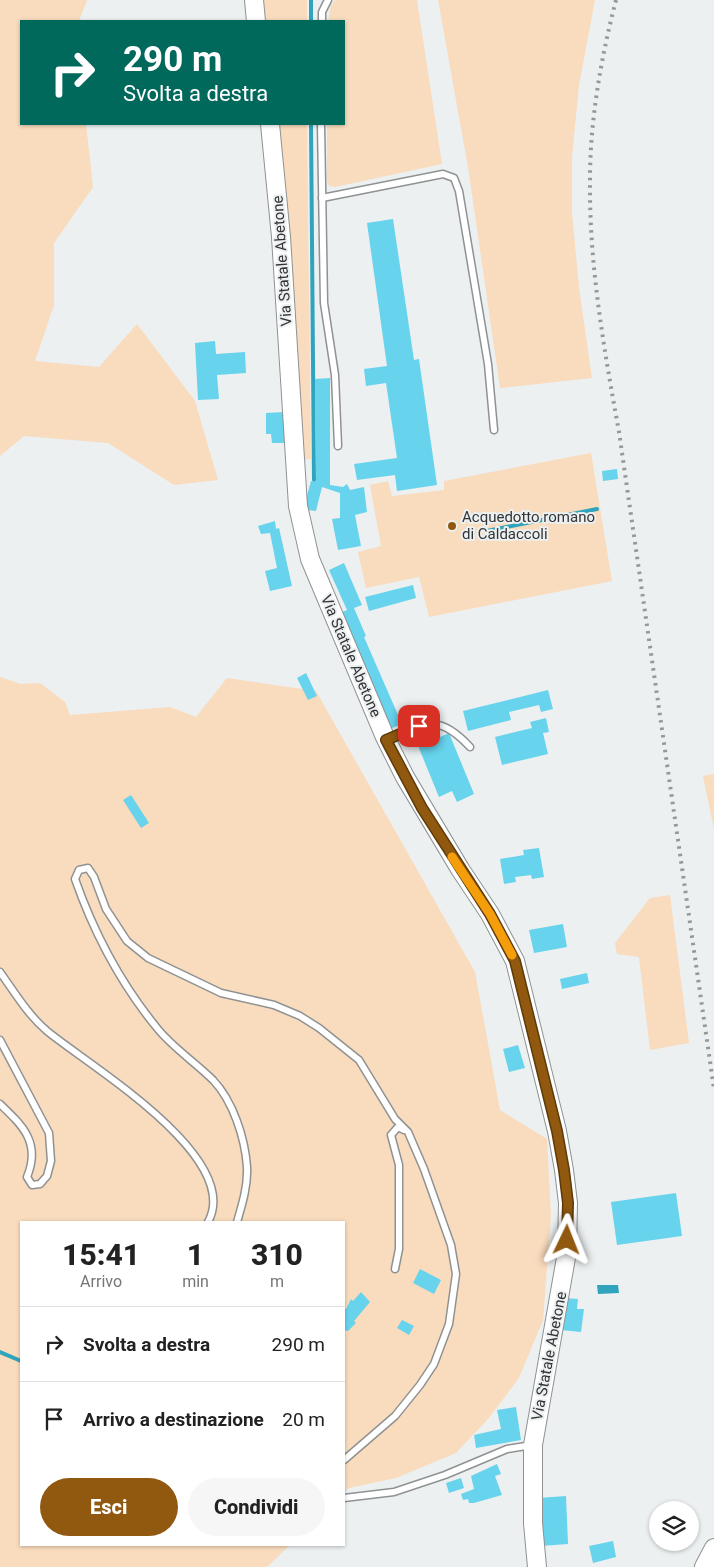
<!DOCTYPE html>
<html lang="it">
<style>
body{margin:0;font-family:Roboto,sans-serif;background:#f6f6f6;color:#222;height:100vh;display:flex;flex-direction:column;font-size:19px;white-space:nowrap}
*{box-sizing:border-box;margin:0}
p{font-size:16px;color:#767676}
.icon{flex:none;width:28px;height:28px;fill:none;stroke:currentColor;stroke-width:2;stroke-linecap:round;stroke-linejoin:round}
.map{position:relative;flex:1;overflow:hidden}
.sheet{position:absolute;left:20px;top:1221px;width:325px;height:325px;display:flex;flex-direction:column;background:#fff;border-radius:0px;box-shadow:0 1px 4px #0004}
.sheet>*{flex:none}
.guide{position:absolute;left:20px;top:20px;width:325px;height:105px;border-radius:0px;box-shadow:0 1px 4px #0004;background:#00695c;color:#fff;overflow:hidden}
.controls{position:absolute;left:649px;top:1501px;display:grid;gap:10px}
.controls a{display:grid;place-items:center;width:50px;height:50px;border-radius:50%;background:#fff;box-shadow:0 1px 4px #0004;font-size:25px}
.pin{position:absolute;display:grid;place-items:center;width:42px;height:42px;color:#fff;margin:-21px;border-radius:10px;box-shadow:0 2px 8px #0006}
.me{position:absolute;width:55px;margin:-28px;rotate:2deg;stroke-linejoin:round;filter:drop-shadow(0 0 4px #0008)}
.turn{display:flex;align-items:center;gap:18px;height:105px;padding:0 20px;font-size:22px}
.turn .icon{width:65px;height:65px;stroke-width:2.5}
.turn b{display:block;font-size:35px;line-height:42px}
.eta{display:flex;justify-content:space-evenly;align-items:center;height:85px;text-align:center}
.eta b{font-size:30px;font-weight:800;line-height:35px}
.primary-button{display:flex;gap:10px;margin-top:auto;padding:10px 20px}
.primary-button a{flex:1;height:58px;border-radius:30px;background:#90590f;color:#fff;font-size:20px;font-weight:800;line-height:58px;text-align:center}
.primary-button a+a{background:#f6f6f6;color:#222}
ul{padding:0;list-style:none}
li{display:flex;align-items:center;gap:15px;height:75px;padding:0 20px;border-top:1px solid #e0e0e0}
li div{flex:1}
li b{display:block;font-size:19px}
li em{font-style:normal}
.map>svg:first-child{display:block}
.green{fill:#f9dbbd}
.water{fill:#30a4bc}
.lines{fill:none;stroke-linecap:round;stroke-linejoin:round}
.stream{stroke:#30a4bc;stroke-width:4}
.building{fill:#67d3ec}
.service-casing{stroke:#8f9293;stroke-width:9}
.secondary-casing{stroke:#8f9293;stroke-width:20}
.service{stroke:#fff;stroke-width:6}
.secondary{stroke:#fff;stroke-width:18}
.rail{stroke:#959899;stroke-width:4;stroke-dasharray:2.5 5;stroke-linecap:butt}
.route-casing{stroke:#5e3a0a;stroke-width:12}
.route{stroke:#90590f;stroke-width:9}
.slow{stroke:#f59e0b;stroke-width:9}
.poi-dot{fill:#90590f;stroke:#ecf0f1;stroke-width:2}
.labels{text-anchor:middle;stroke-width:4;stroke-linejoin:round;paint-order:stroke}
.street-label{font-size:15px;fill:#333435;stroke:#ecf0f1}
.poi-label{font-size:15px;fill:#333435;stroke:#ecf0f1;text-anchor:start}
</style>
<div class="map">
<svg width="714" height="1567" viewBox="0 0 714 1567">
<rect width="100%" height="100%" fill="#ecf0f1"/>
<g class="green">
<path d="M0,0H87L79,21H21V124H86L93,187L54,243V305L35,361L99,367L137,324L195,401L218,480L174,485L108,443L24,436L0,456Z"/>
<path d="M263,0H307V21H265Z"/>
<path d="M335,0H417L442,164L335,187L329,186L327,182V124H344V21H328L331,5Z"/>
<path d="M438,0H595L579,85L572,157V212L579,288L592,378L500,388L468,167Z"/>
<path d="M276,124H307L311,459L302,460L299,372Z"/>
<path d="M591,453L612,581L429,617L419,577L366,588L358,552L381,546L370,485L388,481L392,496L444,490V481Z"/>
<path d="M0,677L21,684L40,683L65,702L70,715L170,707L196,717L227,678L316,691L475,972L500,1110L547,1139L551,1216L543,1320L519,1378L488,1419L456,1453L396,1478L349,1488L344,1492V1222H21V1545H290L267,1567H0Z"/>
<path d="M714,774V829L703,776Z"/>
<path d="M670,895L689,1043L650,1050L639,957L617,954L615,943L650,898Z"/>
</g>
<path class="water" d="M597,1285H618L619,1293L598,1294Z"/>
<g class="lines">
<g class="stream">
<path d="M311,0V21"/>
<path d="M311,124L314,480"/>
<path d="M487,531L597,509"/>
<path d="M0,1352L21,1361"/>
</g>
</g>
<g class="building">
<path d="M393,219L414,360L419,359L437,485L397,491L395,475L357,480L354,464L397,458L386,383L366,386L364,369L387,366L367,223Z"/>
<path d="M215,341L216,354L245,352L246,373L217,375L219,399L198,400L195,343Z"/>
<path d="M330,378V485L343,487L347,484L350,490L364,487L367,512L355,515L361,546L338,550L332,519L340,518V493L322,487L316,511L307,510L305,503L311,481L316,482L315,379Z"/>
<path d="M284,412L285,443H272L271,434H266V413Z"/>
<path d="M617,469L618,479L603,481L602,471Z"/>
<path d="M275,521L276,529L279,528L292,586L270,591L265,571L277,568L270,533L261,534L258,526Z"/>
<path d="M344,563L362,605L354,608L366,636L364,637L402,724L390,729L340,613L347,610L329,570Z"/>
<path d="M413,585L416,598L369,611L365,597Z"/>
<path d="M306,673L317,696L308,700L297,678Z"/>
<path d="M548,690L553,709L541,712L539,705L509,712L511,720L468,731L463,711Z"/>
<path d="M546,718L549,732L543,733L548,754L502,765L495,737L532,728L530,722Z"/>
<path d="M436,727L440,737L449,733L474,794L457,802L452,791L439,797L414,736Z"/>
<path d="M131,795L149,823L141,828L123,800Z"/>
<path d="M539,848L544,877L532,879L531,875L515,877L516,882L504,884L500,859L524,855L523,850Z"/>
<path d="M563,924L567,947L534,953L529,930Z"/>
<path d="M587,973L589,983L562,989L560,979Z"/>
<path d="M518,1045L525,1068L509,1072L503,1049Z"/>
<path d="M676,1193L682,1236L617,1245L611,1202Z"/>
<path d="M420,1269L441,1280L434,1294L413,1283Z"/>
<path d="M361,1292L370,1302L354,1321L356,1323L348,1331L344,1330V1307L346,1309L351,1299L353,1301Z"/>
<path d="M565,1298L578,1299L577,1309H584L581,1332L561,1330Z"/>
<path d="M402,1320L414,1326L409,1335L397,1328Z"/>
<path d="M516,1407L521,1440L476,1448L474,1435L501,1429L497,1410Z"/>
<path d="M497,1464L501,1474L495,1476L502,1495L474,1503H469L468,1499L463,1500L461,1494L474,1489L471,1476Z"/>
<path d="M461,1478L464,1488L449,1493L446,1483Z"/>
<path d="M566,1496L568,1544L541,1546L538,1498Z"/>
<path d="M613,1541L616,1557L593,1563L589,1546Z"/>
</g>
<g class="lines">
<g class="service-casing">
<g id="service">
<path d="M322,21V12L328,0"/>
<path d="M321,124L324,303L335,375L338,446"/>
<path d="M322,198L443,174L454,178L459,191L488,364L494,430"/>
<path d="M388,739C426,723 438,713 470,747"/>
<path d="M0,972C15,993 28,1015 47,1031C88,1065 244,1157 208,1222"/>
<path d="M0,1040L49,1133L51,1161L47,1176L40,1184L32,1185L27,1177C41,1143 23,1126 0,1104"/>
<path d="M237,1222C242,1205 248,1186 247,1167C245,1138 233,1101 213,1080C195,1062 173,1048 157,1028C121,984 94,933 75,879L79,870L88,868L94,877L106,909L127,941L148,958L221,993L274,1005L300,1016L319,1028L359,1060L395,1119L408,1132L424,1169L451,1245L456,1274L449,1324L434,1364L420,1385L395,1416L344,1460"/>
<path d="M395,1269L399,1249V1165L391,1135L398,1127L404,1130"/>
<path d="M344,1498L394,1492L445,1475L507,1449L532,1445"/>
</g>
</g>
<g class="secondary-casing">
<g id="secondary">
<path d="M254,0L256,21"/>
<path d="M270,124L281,237L298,506L310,559L385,737L405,777L460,869L490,914L515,961L557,1131L564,1170L568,1203L567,1252L533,1445V1523L537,1567"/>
<path d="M704,1567L714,1548"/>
</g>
</g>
<use href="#service" class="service"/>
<use href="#secondary" class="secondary"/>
<path class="rail" d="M616,0C601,58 590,120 590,180C589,265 604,349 619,432L714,1089"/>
</g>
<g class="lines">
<g class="route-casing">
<path id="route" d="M419,726L386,740L422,808L490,914L515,961L557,1131L564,1170L568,1203L567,1240"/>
</g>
<use href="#route" class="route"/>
<path class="slow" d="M452,857L490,914L512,955"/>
</g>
<circle class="poi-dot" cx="452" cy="526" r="5"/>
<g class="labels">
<g class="street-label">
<text transform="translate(282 261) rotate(-94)" y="5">Via Statale Abetone</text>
<text transform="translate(351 656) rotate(67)" y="5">Via Statale Abetone</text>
<text transform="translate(549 1356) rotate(-79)" y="5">Via Statale Abetone</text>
</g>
<g class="poi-label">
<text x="462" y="522">Acquedotto romano<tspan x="462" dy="17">di Caldaccoli</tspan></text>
</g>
</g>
</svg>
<div class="controls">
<a><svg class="icon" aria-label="layers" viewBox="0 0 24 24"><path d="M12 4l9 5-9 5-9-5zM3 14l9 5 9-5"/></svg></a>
</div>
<div class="pin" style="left:419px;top:726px;background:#d93025"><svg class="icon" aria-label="arrive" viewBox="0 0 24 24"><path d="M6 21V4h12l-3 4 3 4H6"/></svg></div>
<svg class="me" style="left:567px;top:1240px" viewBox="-20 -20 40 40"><path d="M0-17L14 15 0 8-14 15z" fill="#90590f" stroke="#fff" stroke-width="4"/></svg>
<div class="guide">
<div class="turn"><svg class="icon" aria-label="right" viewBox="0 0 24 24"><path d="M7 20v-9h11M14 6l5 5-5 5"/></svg><div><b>290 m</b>Svolta a destra</div></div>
</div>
<section class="sheet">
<div class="eta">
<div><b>15:41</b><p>Arrivo</p></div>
<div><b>1</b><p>min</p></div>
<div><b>310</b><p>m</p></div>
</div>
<ul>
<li><svg class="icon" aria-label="right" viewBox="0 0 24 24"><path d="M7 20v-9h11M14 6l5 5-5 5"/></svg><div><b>Svolta a destra</b></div><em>290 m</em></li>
<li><svg class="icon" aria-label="arrive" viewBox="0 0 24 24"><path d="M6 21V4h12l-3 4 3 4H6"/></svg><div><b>Arrivo a destinazione</b></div><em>20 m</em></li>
</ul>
<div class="primary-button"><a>Esci</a><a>Condividi</a></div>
</section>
</div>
